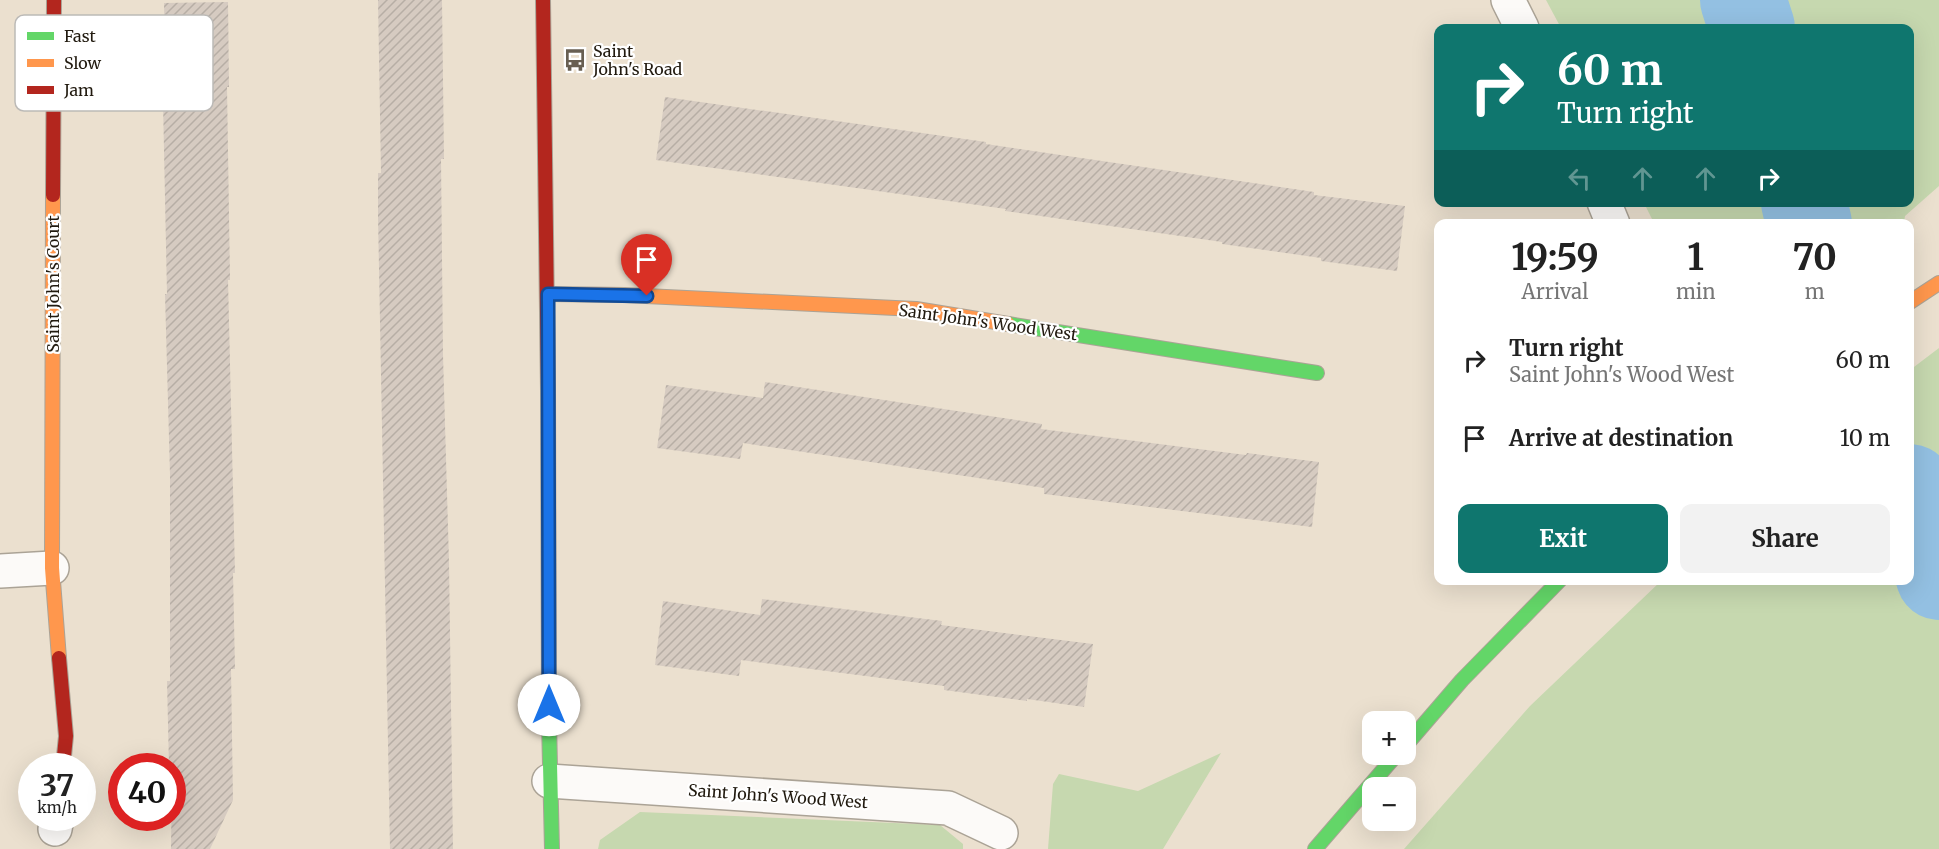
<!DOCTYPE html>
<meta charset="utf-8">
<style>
body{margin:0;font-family:Merriweather,serif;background:#f2f2f2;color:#222;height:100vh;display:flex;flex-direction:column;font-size:22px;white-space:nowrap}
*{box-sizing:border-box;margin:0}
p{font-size:20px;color:#767676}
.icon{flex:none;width:33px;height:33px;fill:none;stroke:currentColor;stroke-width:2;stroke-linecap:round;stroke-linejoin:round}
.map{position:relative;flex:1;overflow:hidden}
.drawer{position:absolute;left:1434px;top:219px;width:480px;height:366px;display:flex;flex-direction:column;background:#fff;border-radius:12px;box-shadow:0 6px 24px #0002}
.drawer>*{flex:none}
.hud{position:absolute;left:1434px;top:24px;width:480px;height:183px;border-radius:12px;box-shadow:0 6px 24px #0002;background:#0f766e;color:#fff;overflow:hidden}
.controls{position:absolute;left:1362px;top:711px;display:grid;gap:12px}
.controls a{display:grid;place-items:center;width:54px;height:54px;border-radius:12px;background:#fff;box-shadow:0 6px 24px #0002;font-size:30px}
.speed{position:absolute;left:18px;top:753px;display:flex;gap:12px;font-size:30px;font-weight:700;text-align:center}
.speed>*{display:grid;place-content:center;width:78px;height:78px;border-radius:50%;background:#fff;box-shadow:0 6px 24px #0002;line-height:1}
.speed small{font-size:15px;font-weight:400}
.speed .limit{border:9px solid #d22;background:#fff;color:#111}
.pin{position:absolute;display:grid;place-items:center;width:51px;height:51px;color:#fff;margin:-62px -26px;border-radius:50% 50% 50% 0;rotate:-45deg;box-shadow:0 0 6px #0007}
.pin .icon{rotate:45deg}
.me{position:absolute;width:66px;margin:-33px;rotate:0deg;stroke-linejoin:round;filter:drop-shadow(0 0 4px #0008)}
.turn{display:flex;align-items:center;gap:21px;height:126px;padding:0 24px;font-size:27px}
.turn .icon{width:78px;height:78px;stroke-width:2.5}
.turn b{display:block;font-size:42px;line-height:51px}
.lanes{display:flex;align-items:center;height:57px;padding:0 24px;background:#0003;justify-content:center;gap:30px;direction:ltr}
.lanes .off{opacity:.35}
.eta{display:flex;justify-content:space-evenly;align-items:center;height:102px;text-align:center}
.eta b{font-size:36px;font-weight:700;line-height:42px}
.primary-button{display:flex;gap:12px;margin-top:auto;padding:12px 24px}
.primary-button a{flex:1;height:69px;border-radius:12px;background:#0f766e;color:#fff;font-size:24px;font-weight:700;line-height:69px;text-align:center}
.primary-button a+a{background:#f2f2f2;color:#222}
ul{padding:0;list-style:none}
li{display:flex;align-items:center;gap:18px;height:78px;padding:0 24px}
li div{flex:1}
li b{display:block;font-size:22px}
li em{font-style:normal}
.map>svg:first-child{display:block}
.green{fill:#c6d8af}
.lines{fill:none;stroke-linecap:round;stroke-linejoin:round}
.river{stroke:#93c0e2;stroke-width:86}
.building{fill:url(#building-hatch)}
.street-casing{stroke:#aba396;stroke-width:36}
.fast-casing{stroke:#aba396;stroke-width:16}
.slow-casing{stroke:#aba396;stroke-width:16}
.jam-casing{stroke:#aba396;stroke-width:16}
.street{stroke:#fcfaf8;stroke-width:33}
.fast{stroke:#63d668;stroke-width:14}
.slow{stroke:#ff974d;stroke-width:14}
.jam{stroke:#b3261e;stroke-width:14}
.route-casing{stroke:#114b97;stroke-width:15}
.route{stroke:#1a73e8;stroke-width:10}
.labels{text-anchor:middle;stroke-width:4.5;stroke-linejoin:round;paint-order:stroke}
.poi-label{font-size:16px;fill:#211a0f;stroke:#fff;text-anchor:start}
.street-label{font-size:16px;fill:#211a0f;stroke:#fff}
.key{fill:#fff;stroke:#bcbab7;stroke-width:1.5}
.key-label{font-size:16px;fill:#211a0f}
</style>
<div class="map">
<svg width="1939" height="849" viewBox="0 0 1939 849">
<defs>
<pattern id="building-hatch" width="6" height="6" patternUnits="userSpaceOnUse" patternTransform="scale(1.5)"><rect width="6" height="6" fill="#d6cbc1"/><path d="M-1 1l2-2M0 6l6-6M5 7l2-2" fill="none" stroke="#b7aea5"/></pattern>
</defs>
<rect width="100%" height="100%" fill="#ebe0cf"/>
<g class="green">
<path d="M1546,0H1939V186L1905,216L1904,223H1654L1644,203L1910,202V28H1561Z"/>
<path d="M1939,348V849H1404L1530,706L1661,581L1910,580V370Z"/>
<path d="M1221,753L1163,849H1048L1053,784L1059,774L1138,791Z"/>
<path d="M640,812L940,825L963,844V849H598L600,840Z"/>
</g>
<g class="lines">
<g class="river">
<path d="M1743,0L1752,28"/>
<path d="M1804,202L1809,224"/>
<path d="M1910,487L1939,577"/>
</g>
</g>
<g class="building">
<path d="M378,0H442L444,159H441L443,355L449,562L453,849H390L378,216V173H381Z"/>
<path d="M228,2L229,87H227L230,280H228L235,573H233L235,669H231L233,800L210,849H171L172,766H169L167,681H170V475L165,294H167L163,102L166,101L164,3Z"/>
<path d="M665,97L986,142V144L1314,192V195L1405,206L1397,271L1321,261V258L1222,244V242L1005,211L1006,209L656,160Z"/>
<path d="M765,382L1042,424L1041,429L1246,455L1247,453L1319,462L1312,527L1044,494V488L743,443L740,459L657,448L666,385L763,398Z"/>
<path d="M762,599L942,621L941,625L1093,644L1084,707L1027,699V701L944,690V686L741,660L739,676L655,665L663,601L760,615Z"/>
</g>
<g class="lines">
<g class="street-casing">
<g id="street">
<path d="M1508,0L1522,28"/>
<path d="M1604,202L1613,224"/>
<path d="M0,571L52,568"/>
<path d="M549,781L948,808L1001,833"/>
<path d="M55,829L57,818"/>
</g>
</g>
<g class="fast-casing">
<g id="fast">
<path d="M1008,324L1317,373"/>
<path d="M549,722L552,849"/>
<path d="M1406,745L1462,680L1560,580"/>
<path d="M1315,849L1397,754"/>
</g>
</g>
<g class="slow-casing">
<g id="slow">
<path d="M53,195L52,568L59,658"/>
<path d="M548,294L625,295L916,309L1008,324"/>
<path d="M1910,302L1939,283"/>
<path d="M548,390L549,722"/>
</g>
</g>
<g class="jam-casing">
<g id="jam">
<path d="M543,0L548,390"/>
<path d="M53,195L54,0"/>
<path d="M59,658L66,736L63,766"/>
</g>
</g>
<use href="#street" class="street"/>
<use href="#fast" class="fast"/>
<use href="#slow" class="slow"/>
<use href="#jam" class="jam"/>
</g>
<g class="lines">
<g class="route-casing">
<path id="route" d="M549,705L548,294L647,296"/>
</g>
<use href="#route" class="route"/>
</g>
<defs>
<g id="bus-bare" transform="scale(1.8)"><path d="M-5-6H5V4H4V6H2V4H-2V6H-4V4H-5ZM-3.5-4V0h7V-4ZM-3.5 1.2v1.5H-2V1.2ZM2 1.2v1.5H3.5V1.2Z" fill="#685f52" stroke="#fff" stroke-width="2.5" paint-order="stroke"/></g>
</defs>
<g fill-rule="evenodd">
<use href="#bus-bare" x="575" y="60"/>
</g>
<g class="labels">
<g class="poi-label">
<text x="593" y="57">Saint<tspan x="593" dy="18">John's Road</tspan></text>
</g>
<g class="street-label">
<text transform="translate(53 284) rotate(-90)" y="6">Saint John's Court</text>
<text transform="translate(988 322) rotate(8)" y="6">Saint John's Wood West</text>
<text transform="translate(778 796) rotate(4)" y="6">Saint John's Wood West</text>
</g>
</g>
<rect x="15" y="15" width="198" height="96" rx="9" class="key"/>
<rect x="27" y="32" width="27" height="8" fill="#63d668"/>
<rect x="27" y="59" width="27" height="8" fill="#ff974d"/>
<rect x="27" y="86" width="27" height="8" fill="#b3261e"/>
<g class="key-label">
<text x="64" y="42">Fast</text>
<text x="64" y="69">Slow</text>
<text x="64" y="96">Jam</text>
</g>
</svg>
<div class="controls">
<a>+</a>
<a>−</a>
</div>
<div class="speed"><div>37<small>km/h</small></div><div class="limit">40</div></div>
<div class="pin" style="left:647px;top:296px;background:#d93025"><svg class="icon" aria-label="arrive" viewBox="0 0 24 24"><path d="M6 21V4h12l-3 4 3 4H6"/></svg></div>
<svg class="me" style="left:549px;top:705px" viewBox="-20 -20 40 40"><circle r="19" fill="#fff"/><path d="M0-13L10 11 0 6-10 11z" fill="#1a73e8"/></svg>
<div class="hud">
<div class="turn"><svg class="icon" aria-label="right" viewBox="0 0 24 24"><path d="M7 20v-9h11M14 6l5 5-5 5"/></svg><div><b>60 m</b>Turn right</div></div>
<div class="lanes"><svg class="icon off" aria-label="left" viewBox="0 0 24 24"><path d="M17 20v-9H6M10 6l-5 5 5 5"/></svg><svg class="icon off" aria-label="ahead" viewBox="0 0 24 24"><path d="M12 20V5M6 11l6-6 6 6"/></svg><svg class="icon off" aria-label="ahead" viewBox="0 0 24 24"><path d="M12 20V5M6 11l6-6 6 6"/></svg><svg class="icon" aria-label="right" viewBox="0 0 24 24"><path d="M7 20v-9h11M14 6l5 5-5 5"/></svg></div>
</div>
<section class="drawer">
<div class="eta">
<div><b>19:59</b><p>Arrival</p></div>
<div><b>1</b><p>min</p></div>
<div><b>70</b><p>m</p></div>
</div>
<ul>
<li><svg class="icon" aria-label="right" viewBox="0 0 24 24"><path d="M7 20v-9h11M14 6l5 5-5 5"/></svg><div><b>Turn right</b><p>Saint John's Wood West</p></div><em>60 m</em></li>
<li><svg class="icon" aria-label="arrive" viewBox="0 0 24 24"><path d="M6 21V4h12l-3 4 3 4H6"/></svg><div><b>Arrive at destination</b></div><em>10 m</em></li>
</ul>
<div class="primary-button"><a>Exit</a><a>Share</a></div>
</section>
</div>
